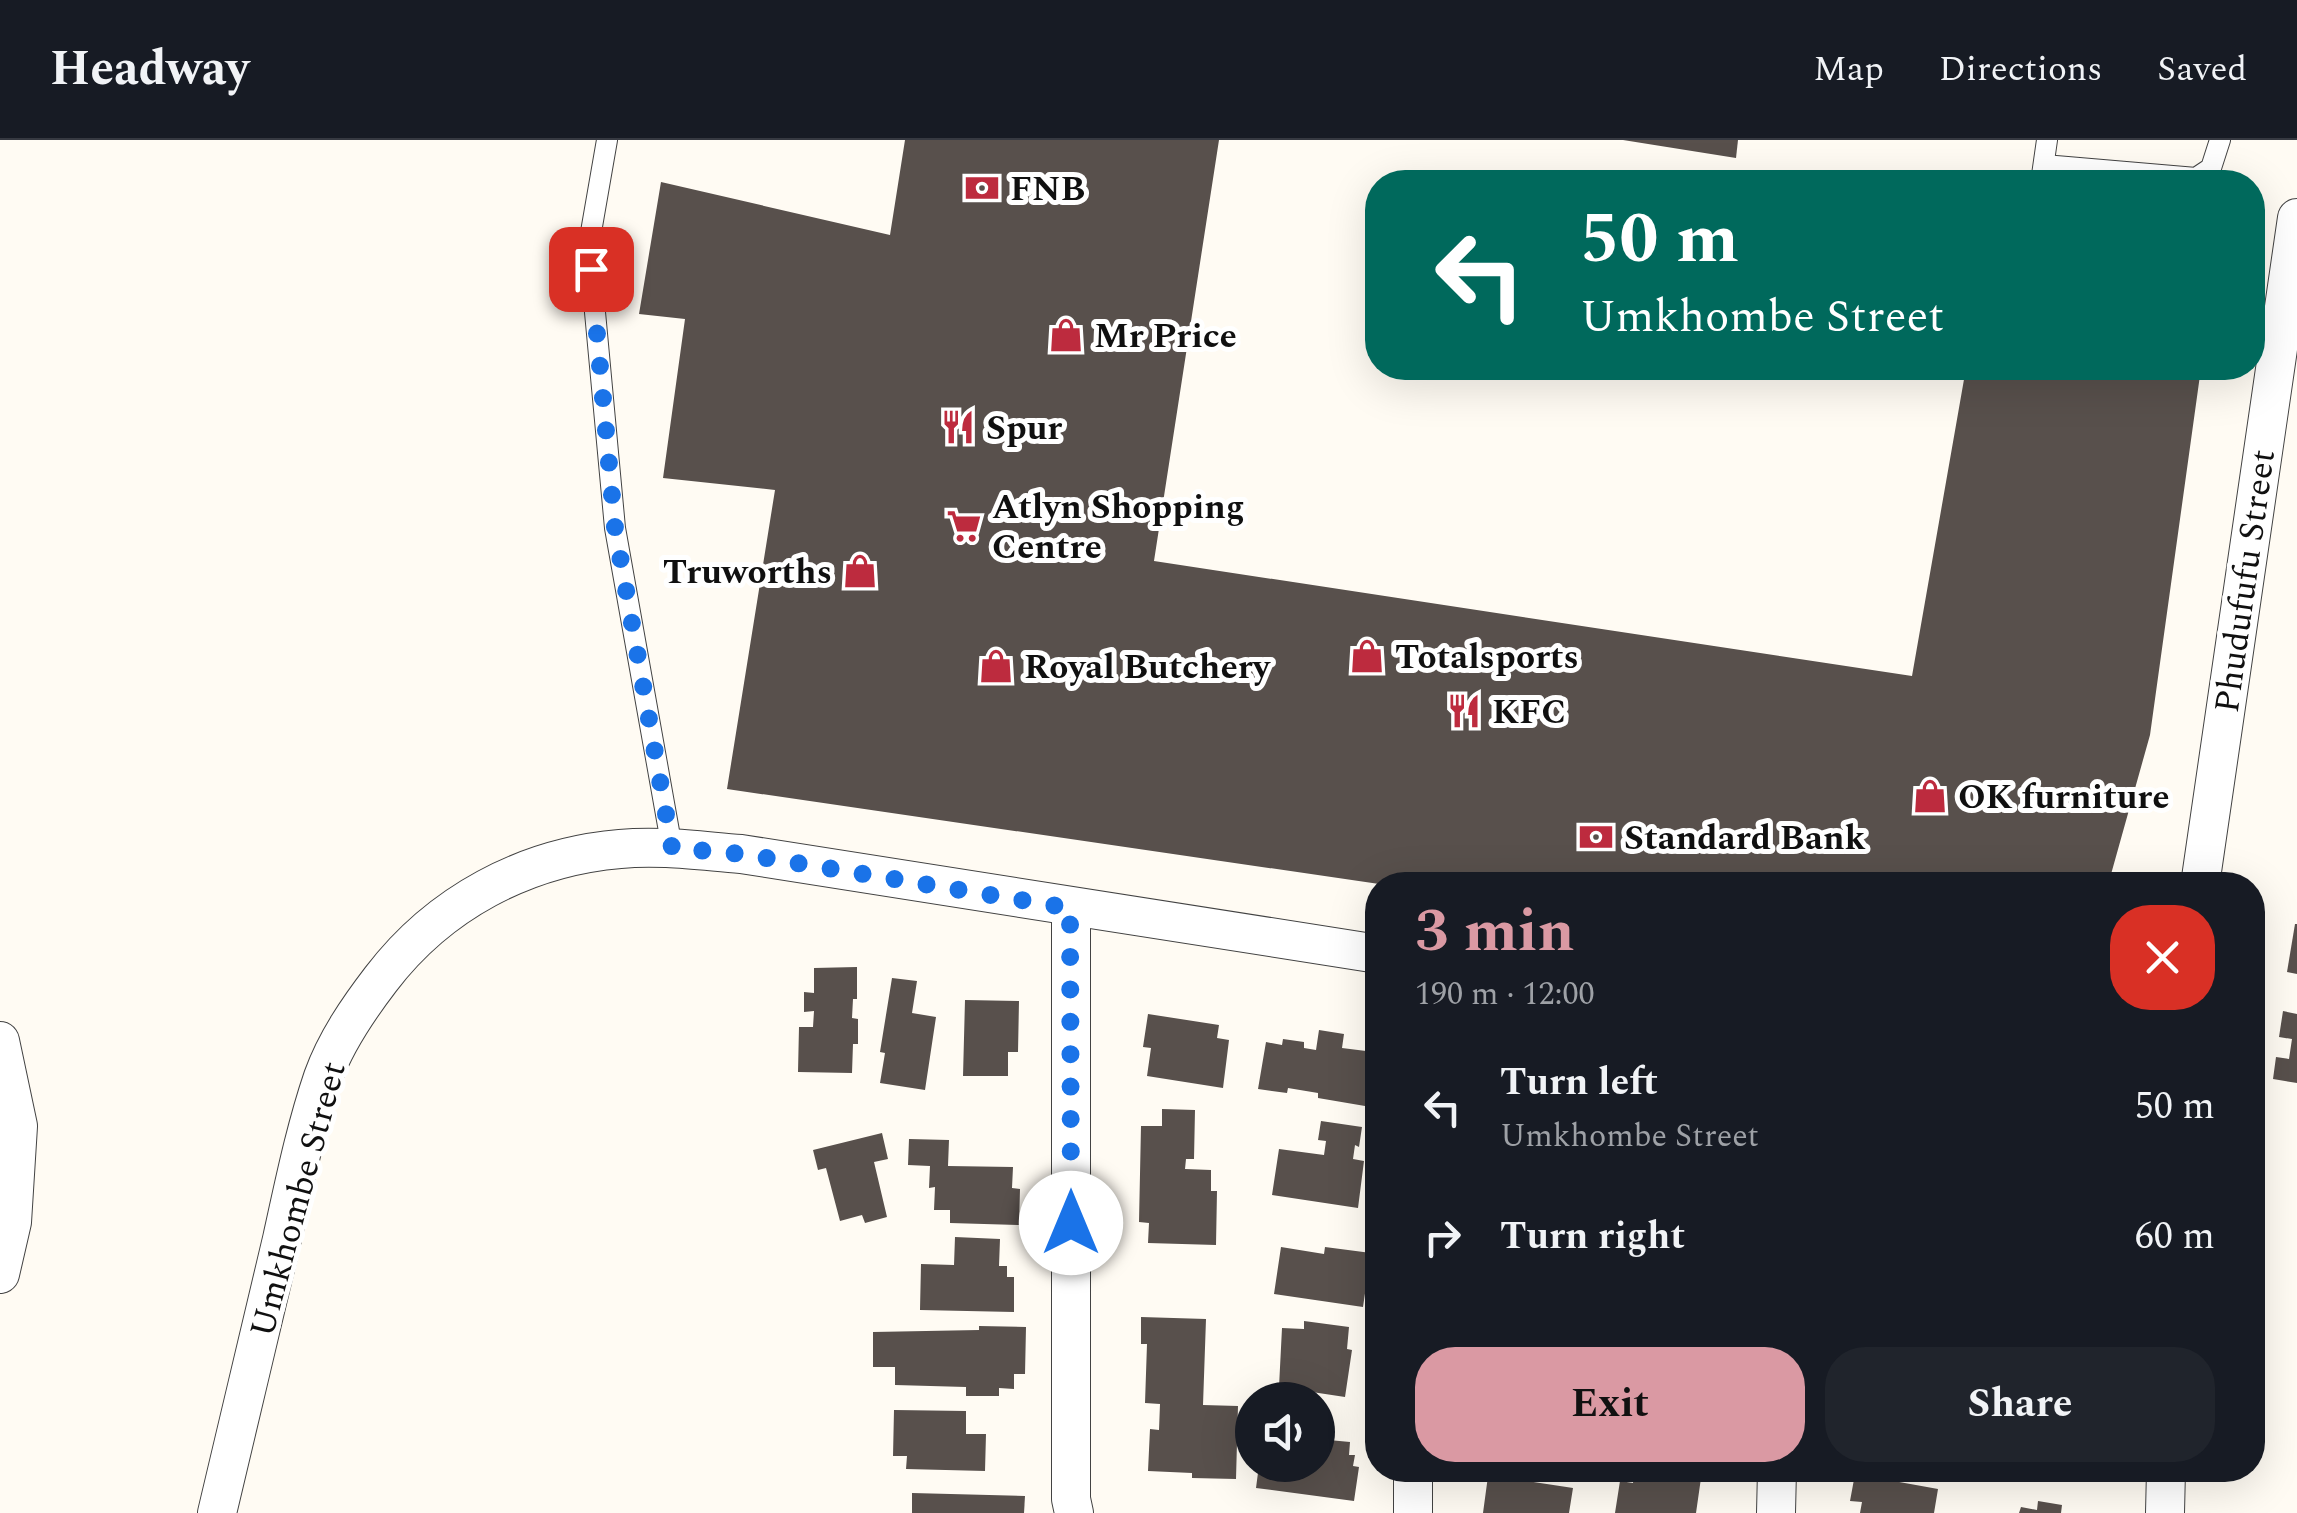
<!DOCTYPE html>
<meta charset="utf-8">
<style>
body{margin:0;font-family:Spectral,serif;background:#20242c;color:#f1f3f6;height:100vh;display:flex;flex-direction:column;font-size:38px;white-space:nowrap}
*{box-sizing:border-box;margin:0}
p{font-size:32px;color:#9ea1a6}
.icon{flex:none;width:55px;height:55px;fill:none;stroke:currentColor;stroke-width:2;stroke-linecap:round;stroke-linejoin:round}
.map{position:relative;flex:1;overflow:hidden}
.details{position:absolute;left:1365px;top:732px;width:900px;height:610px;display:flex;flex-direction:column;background:#171b24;border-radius:40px;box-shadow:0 10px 40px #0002}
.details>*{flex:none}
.hud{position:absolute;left:1365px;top:30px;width:900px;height:210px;border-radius:40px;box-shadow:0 10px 40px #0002;background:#00695c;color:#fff;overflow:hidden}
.fabs{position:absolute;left:1235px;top:1242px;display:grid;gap:20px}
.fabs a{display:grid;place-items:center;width:100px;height:100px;border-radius:50%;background:#171b24;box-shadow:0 10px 40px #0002;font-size:50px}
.pin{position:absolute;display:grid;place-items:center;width:85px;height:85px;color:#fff;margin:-42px;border-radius:20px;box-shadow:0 5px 15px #0006}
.me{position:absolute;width:110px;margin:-55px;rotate:0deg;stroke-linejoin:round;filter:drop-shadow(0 0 8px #0008)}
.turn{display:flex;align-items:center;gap:35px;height:210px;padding:0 50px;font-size:45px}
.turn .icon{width:130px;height:130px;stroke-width:2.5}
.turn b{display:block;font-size:70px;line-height:85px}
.round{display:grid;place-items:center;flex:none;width:105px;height:105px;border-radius:40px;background:#20242c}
.head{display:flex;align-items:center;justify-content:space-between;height:170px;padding:0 50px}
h1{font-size:60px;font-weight:700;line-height:75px;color:#da99a3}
.button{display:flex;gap:20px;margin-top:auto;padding:20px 50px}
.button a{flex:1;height:115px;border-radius:40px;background:#da99a3;color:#111;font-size:40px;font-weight:700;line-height:115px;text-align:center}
.button a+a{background:#20242c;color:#f1f3f6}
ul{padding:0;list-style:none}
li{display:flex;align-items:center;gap:30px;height:130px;padding:0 50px}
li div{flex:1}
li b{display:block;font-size:38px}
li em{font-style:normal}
header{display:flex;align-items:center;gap:60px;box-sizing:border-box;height:140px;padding:0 50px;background:#171b24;border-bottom:2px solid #363941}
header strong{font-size:48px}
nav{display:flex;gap:55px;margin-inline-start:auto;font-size:35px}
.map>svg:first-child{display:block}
.building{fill:#58504c}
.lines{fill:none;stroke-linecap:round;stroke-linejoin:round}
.lane-casing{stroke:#434343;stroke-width:22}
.street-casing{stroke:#434343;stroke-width:40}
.lane{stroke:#fff;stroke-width:20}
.street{stroke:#fff;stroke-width:38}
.route{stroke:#1a73e8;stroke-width:18;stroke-dasharray:0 32.4}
.labels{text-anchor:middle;stroke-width:10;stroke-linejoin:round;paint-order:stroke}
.poi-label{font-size:35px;font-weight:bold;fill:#101010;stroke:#fff;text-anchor:start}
.street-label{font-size:35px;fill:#101010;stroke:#fff}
</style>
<header>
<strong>Headway</strong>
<nav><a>Map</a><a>Directions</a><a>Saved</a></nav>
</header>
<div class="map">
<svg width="2297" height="1373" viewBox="0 0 2297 1373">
<rect width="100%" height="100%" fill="#fffbf3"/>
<g class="building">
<path d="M905,0H1219L1154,421L1912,536L1966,228H2201L2150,595L2108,745H1386L727,649L775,350L663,338L685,179L639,174L661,42L890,95Z"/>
<path d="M1623,0H1738L1736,18Z"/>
<path d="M2295,784H2297V834L2287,832Z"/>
<path d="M857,827V859H853L852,878L858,879V904H853L852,933L798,932L799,887H813L814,871L804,872V852L814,853V828Z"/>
<path d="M892,838L917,841L912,873L936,877L925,950L880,943L885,913L880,912Z"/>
<path d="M965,860L1019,861L1018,912H1008V936H963Z"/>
<path d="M2283,871L2297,874V943L2273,939L2276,917L2289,919L2292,899L2279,897Z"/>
<path d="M1148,874L1219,885L1217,898L1229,900L1223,948L1147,936L1151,908L1143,907Z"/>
<path d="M1319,890L1344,894L1342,908L1374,912L1365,966L1318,958V953L1288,948L1287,953L1258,949L1266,902L1282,905L1283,899L1304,902V908L1316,910Z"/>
<path d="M1162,969L1195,970L1194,1019H1186L1185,1029L1211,1030V1051H1217L1216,1105L1148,1103L1149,1083L1139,1082L1141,986H1162Z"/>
<path d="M1321,981L1362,987L1359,1007L1355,1005L1353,1019L1364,1021L1358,1068L1272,1055L1279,1009L1324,1015L1326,1001L1318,1000Z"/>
<path d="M882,993L888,1019L874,1022L887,1077L865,1083L862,1075L840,1081L826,1028L818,1030L813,1010Z"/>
<path d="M909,999L949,1000L948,1026L1013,1027L1012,1048L1020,1049L1019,1085L950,1083V1070H934L935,1047L929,1048L930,1026L908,1025Z"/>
<path d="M955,1097L1000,1099L999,1126H1007V1137H1014V1172L920,1170L921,1124L954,1125Z"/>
<path d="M1281,1107L1324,1114L1325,1107L1371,1113L1363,1167L1274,1154Z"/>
<path d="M1141,1177L1206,1179L1203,1265L1238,1266L1236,1339L1192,1338V1333L1148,1331L1150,1289L1159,1290L1160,1264L1145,1263L1147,1204H1141Z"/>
<path d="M1304,1181L1349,1187L1347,1209L1352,1210L1345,1257L1279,1247L1282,1188L1304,1189Z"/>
<path d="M979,1186L1026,1187L1025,1234H1014V1249L999,1248V1256H966V1247L895,1245V1227H873V1192L979,1190Z"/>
<path d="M894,1270L966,1271V1294H986L985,1331L906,1329L907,1316H893Z"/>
<path d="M1318,1299L1350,1302L1349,1315H1355L1353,1326L1359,1327L1354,1361L1256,1348L1259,1325H1318Z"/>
<path d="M1502,1330H1529L1527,1341L1573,1348L1569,1373H1483L1488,1336L1500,1338Z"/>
<path d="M1634,1330L1701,1338L1696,1373H1615L1620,1341L1633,1343Z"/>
<path d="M1855,1334L1938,1349L1934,1373H1860L1862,1362L1850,1361Z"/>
<path d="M912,1353L1025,1356L1024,1373H912Z"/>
<path d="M2038,1361L2062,1365L2061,1373H2019L2021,1367L2037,1370Z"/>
</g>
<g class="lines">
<g class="lane-casing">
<g id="lane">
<path d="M607,0L591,92V129L615,388L672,708"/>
<path d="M2044,25L2196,38L2211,28L2220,0"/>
<path d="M2041,42L2047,0"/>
</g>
</g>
<g class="street-casing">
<g id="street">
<path d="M2200,745L2297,78"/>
<path d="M1071,768V1359L1074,1373"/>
<path d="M0,901L18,986L12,1082L0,1134"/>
<path d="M217,1373C239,1282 260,1190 282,1099C294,1045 305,990 323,937C336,901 358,869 381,839C439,763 525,717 620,709C660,705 701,711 741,714L1378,814"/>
<path d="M1413,1373V1330"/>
<path d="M1776,1373L1777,1330"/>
<path d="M2165,1373L2166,1330"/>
</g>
</g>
<use href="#lane" class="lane"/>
<use href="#street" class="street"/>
</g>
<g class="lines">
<path class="route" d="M591,129L615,388L672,708L742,714L1070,768L1071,1083"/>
</g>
<defs>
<g id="bank-bare" transform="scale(2.7)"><path d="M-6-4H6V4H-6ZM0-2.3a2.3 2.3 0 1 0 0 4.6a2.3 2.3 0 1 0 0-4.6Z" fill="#bd2b3e" stroke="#fff" stroke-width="2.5" paint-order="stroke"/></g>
<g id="shop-bare" transform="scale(2.7)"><path d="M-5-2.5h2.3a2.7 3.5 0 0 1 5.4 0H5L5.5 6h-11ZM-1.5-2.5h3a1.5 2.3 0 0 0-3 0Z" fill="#bd2b3e" stroke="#fff" stroke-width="2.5" paint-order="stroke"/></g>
<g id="restaurant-bare" transform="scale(2.7)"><path d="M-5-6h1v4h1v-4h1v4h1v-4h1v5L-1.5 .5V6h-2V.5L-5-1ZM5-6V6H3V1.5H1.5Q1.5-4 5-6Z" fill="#bd2b3e" stroke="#fff" stroke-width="2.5" paint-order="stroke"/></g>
<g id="supermarket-bare" transform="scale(2.7)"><path d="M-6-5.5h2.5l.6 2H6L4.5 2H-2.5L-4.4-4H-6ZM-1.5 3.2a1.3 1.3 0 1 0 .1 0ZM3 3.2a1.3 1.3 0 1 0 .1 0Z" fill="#bd2b3e" stroke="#fff" stroke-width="2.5" paint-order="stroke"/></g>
</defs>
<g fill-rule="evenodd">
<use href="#bank-bare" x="982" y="48"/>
<use href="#shop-bare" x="1066" y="195"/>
<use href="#restaurant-bare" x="958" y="287"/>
<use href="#supermarket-bare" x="964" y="386"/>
<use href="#shop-bare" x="860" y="431"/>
<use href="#shop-bare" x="1367" y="516"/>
<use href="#shop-bare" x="996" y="526"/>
<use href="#restaurant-bare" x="1464" y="571"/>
<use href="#shop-bare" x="1930" y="656"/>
<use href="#bank-bare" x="1596" y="697"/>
</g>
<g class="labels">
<g class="poi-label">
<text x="1010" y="60">FNB</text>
<text x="1094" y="207">Mr Price</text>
<text x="986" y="299">Spur</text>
<text x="992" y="378">Atlyn Shopping<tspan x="992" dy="40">Centre</tspan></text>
<text x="832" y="443" text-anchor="end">Truworths</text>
<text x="1395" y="528">Totalsports</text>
<text x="1024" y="538">Royal Butchery</text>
<text x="1492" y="583">KFC</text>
<text x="1958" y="668">OK furniture</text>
<text x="1624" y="709">Standard Bank</text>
</g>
<g class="street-label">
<text transform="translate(2244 441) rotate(-82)" y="12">Phudufufu Street</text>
<text transform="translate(297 1059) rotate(-75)" y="12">Umkhombe Street</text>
</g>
</g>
</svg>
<div class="fabs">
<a><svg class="icon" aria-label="sound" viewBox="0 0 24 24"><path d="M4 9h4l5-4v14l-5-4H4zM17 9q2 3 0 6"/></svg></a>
</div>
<div class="pin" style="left:591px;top:129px;background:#d93025"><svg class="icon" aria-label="arrive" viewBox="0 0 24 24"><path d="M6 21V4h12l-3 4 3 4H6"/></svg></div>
<svg class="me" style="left:1071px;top:1083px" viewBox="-20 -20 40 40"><circle r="19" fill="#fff"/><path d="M0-13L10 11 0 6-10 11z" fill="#1a73e8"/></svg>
<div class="hud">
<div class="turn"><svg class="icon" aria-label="left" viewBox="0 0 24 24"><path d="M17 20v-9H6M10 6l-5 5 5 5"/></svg><div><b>50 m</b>Umkhombe Street</div></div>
</div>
<section class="details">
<div class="head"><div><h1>3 min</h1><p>190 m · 12:00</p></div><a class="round" style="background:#d93025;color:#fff"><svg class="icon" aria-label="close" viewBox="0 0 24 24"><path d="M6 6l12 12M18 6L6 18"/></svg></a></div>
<ul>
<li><svg class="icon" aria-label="left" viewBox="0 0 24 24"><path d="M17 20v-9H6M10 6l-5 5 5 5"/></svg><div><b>Turn left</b><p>Umkhombe Street</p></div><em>50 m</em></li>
<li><svg class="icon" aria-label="right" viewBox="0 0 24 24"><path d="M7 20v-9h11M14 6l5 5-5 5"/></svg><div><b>Turn right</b></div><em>60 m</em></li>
</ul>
<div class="button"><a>Exit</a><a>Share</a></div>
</section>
</div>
